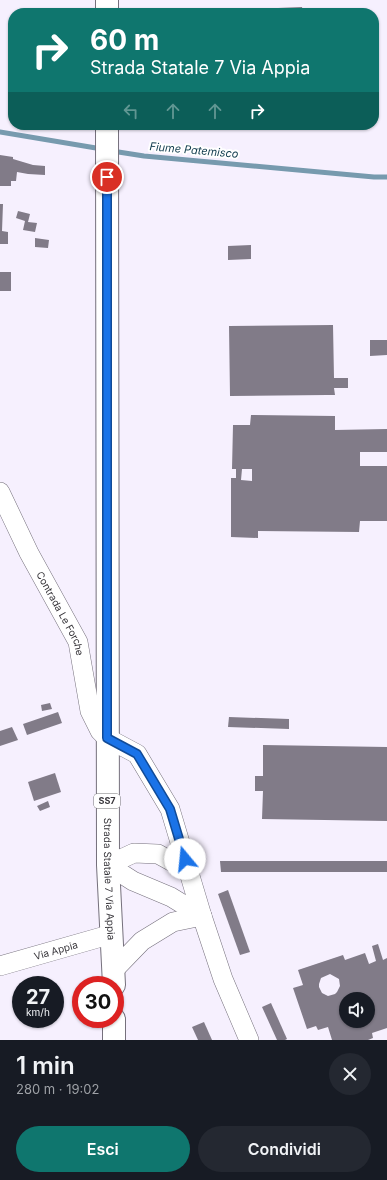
<!DOCTYPE html>
<html lang="it">
<meta charset="utf-8">
<style>
body{margin:0;font-family:Inter,sans-serif;background:#242831;color:#f1f3f6;height:100vh;display:flex;flex-direction:column;font-size:15px;white-space:nowrap}
*{box-sizing:border-box;margin:0}
p{font-size:13px;color:#9ea1a6}
.icon{flex:none;width:22px;height:22px;fill:none;stroke:currentColor;stroke-width:2;stroke-linecap:round;stroke-linejoin:round}
.map{position:relative;height:1040px;overflow:hidden}
.side{display:flex;flex-direction:column;background:#171b24;flex:1}
.side>*{flex:none}
.hud{position:absolute;left:8px;top:8px;width:371px;height:122px;border-radius:16px;box-shadow:0 1px 3px #0004;background:#0f766e;color:#fff;overflow:hidden}
.fabs{position:absolute;left:339px;top:992px;display:grid;gap:8px}
.fabs a{display:grid;place-items:center;width:36px;height:36px;border-radius:50%;background:#171b24;box-shadow:0 1px 3px #0004;font-size:20px}
.speed{position:absolute;left:12px;top:976px;display:flex;gap:8px;font-size:20px;font-weight:700;text-align:center}
.speed>*{display:grid;place-content:center;width:52px;height:52px;border-radius:50%;background:#171b24;box-shadow:0 1px 3px #0004;line-height:1}
.speed small{font-size:10px;font-weight:400}
.speed .limit{border:6px solid #d22;background:#fff;color:#111}
.pin{position:absolute;display:grid;place-items:center;width:34px;height:34px;color:#fff;margin:-17px;border:2px solid #fff;border-radius:50%;box-shadow:0 1px 4px #0007}
.me{position:absolute;width:44px;margin:-22px;rotate:343deg;stroke-linejoin:round;filter:drop-shadow(0 0 3px #0008)}
.turn{display:flex;align-items:center;gap:14px;height:84px;padding:0 16px;font-size:18px}
.turn .icon{width:52px;height:52px;stroke-width:2.5}
.turn b{display:block;font-size:28px;line-height:34px}
.lanes{display:flex;align-items:center;height:38px;padding:0 16px;background:#0003;justify-content:center;gap:20px;direction:ltr}
.lanes .off{opacity:.35}
.round{display:grid;place-items:center;flex:none;width:42px;height:42px;border-radius:21px;background:#242831}
.overview{display:flex;align-items:center;justify-content:space-between;height:68px;padding:0 16px}
h1{font-size:24px;font-weight:600;line-height:30px}
.cta{display:flex;gap:8px;margin-top:auto;padding:8px 16px}
.cta a{flex:1;height:46px;border-radius:24px;background:#0f766e;color:#fff;font-size:16px;font-weight:600;line-height:46px;text-align:center}
.cta a+a{background:#242831;color:#f1f3f6}
.map>svg:first-child{display:block}
.lines{fill:none;stroke-linecap:round;stroke-linejoin:round}
.stream{stroke:#779aae;stroke-width:5}
.building{fill:#817b88;fill-rule:evenodd}
.street-casing{stroke:#75707c;stroke-width:20}
.primary-casing{stroke:#75707c;stroke-width:24}
.street{stroke:#fff;stroke-width:19}
.primary{stroke:#fff;stroke-width:22}
.route-casing{stroke:#114b97;stroke-width:10}
.route{stroke:#1a73e8;stroke-width:7}
.labels{text-anchor:middle;stroke-width:4;stroke-linejoin:round;paint-order:stroke}
.shield{fill:#fff;stroke:#737275;stroke-width:1}
.shield-label{font-size:9px;font-weight:bold;fill:#37353a}
.street-label{font-size:10px;fill:#37353a;stroke:#fff}
.water-label{font-size:11px;font-style:italic;fill:#0d394b;stroke:#fff}
</style>
<div class="map">
<svg width="387" height="1040" viewBox="0 0 387 1040">
<rect width="100%" height="100%" fill="#f6f0fe"/>
<g class="lines">
<g class="stream">
<path d="M0,132L102,149"/>
<path d="M112,151L144,156L374,177H387"/>
</g>
</g>
<g class="building">
<path d="M302,7L303,13H226V10Z"/>
<path d="M0,155L13,157V159L33,165L45,166V175L28,174L17,172L16,181H11V186H0Z"/>
<path d="M0,204H3L2,231L8,232V244H0Z"/>
<path d="M18,211L30,214L28,222L37,223L35,232L23,230L25,221L16,218Z"/>
<path d="M35,238L49,240L48,248L35,247Z"/>
<path d="M251,245V259L228,260V246Z"/>
<rect x="0" y="272" width="11" height="19"/>
<path d="M333,325L334,378H348V388H334L335,395H327L230,396L229,326Z"/>
<path d="M370,340H387V355L370,356Z"/>
<path d="M251,415L335,416V430L387,429V452H360V466H387V521H360L359,532L258,531V538L231,537V478H236V469H232L233,425H250ZM242,469H252V481L241,480Z"/>
<path d="M50,703L52,709L42,711L41,705Z"/>
<path d="M58,712L62,723L27,735L23,724Z"/>
<path d="M229,717L289,719V729L228,727Z"/>
<path d="M12,727L18,740L0,746V731Z"/>
<path d="M263,745L387,747V821L262,819L263,791H255V776H263Z"/>
<path d="M55,773L61,792L34,801L28,782Z"/>
<path d="M48,801L50,807L40,811L37,806Z"/>
<path d="M220,861H387V872H221Z"/>
<path d="M228,890L250,952L240,955L218,894Z"/>
<path d="M378,944L383,960L387,958V1028L372,1033L373,1038L368,1040H332L328,1027L318,1030L316,1026L307,1029L293,988L303,985L298,970L343,955L345,960L365,953L369,964L376,961L372,946ZM330,974L339,979L340,986L337,992L335,994L328,996L322,993L319,987V984L321,978ZM346,999H368V1021H346Z"/>
<path d="M271,1003L287,1039L285,1040H277L262,1007Z"/>
<path d="M204,1022L212,1040H198L192,1027Z"/>
</g>
<g class="lines">
<g class="street-casing">
<g id="street">
<path id="s1" d="M0,492L29,553L78,642L90,711L100,731L107,738L137,754L170,809L202,916L223,979L249,1040"/>
<path d="M108,865L133,881L171,897L202,916"/>
<path d="M108,865L134,853L158,854L189,871"/>
<path id="s2" d="M0,966L112,934"/>
<path d="M113,971L142,941L173,922L202,916"/>
</g>
</g>
<g class="primary-casing">
<g id="primary">
<path d="M107,0V13"/>
<path id="s3" d="M107,125L108,865L114,985"/>
<path d="M114,1019V1040"/>
</g>
</g>
<use href="#street" class="street"/>
<use href="#primary" class="primary"/>
</g>
<g class="lines">
<g class="route-casing">
<path id="route" d="M107,177V738L137,754L170,809L185,859"/>
</g>
<use href="#route" class="route"/>
</g>
<g class="labels">
<rect class="shield" x="94" y="794" width="26" height="14" rx="3"/>
<g class="shield-label">
<text x="107" y="804">SS7</text>
</g>
<g class="street-label">
<text dy="4" stroke="none"><textPath href="#s1" startOffset="136">Contrada Le Forche</textPath></text>
<text dy="4" stroke="none"><textPath href="#s3" startOffset="754">Strada Statale 7 Via Appia</textPath></text>
<text dy="4" stroke="none"><textPath href="#s2" startOffset="58">Via Appia</textPath></text>
</g>
<g class="water-label">
<text transform="translate(194 150) rotate(5)" y="4">Fiume Patemisco</text>
</g>
</g>
</svg>
<div class="fabs">
<a><svg class="icon" aria-label="sound" viewBox="0 0 24 24"><path d="M4 9h4l5-4v14l-5-4H4zM17 9q2 3 0 6"/></svg></a>
</div>
<div class="speed"><div>27<small>km/h</small></div><div class="limit">30</div></div>
<div class="pin" style="left:107px;top:177px;background:#d93025"><svg class="icon" aria-label="arrive" viewBox="0 0 24 24"><path d="M6 21V4h12l-3 4 3 4H6"/></svg></div>
<svg class="me" style="left:185px;top:859px" viewBox="-20 -20 40 40"><circle r="19" fill="#fff"/><path d="M0-13L10 11 0 6-10 11z" fill="#1a73e8"/></svg>
<div class="hud">
<div class="turn"><svg class="icon" aria-label="right" viewBox="0 0 24 24"><path d="M7 20v-9h11M14 6l5 5-5 5"/></svg><div><b>60 m</b>Strada Statale 7 Via Appia</div></div>
<div class="lanes"><svg class="icon off" aria-label="left" viewBox="0 0 24 24"><path d="M17 20v-9H6M10 6l-5 5 5 5"/></svg><svg class="icon off" aria-label="ahead" viewBox="0 0 24 24"><path d="M12 20V5M6 11l6-6 6 6"/></svg><svg class="icon off" aria-label="ahead" viewBox="0 0 24 24"><path d="M12 20V5M6 11l6-6 6 6"/></svg><svg class="icon" aria-label="right" viewBox="0 0 24 24"><path d="M7 20v-9h11M14 6l5 5-5 5"/></svg></div>
</div>
</div>
<section class="side">
<div class="overview"><div><h1>1 min</h1><p>280 m · 19:02</p></div><a class="round"><svg class="icon" aria-label="close" viewBox="0 0 24 24"><path d="M6 6l12 12M18 6L6 18"/></svg></a></div>
<div class="cta"><a>Esci</a><a>Condividi</a></div>
</section>
